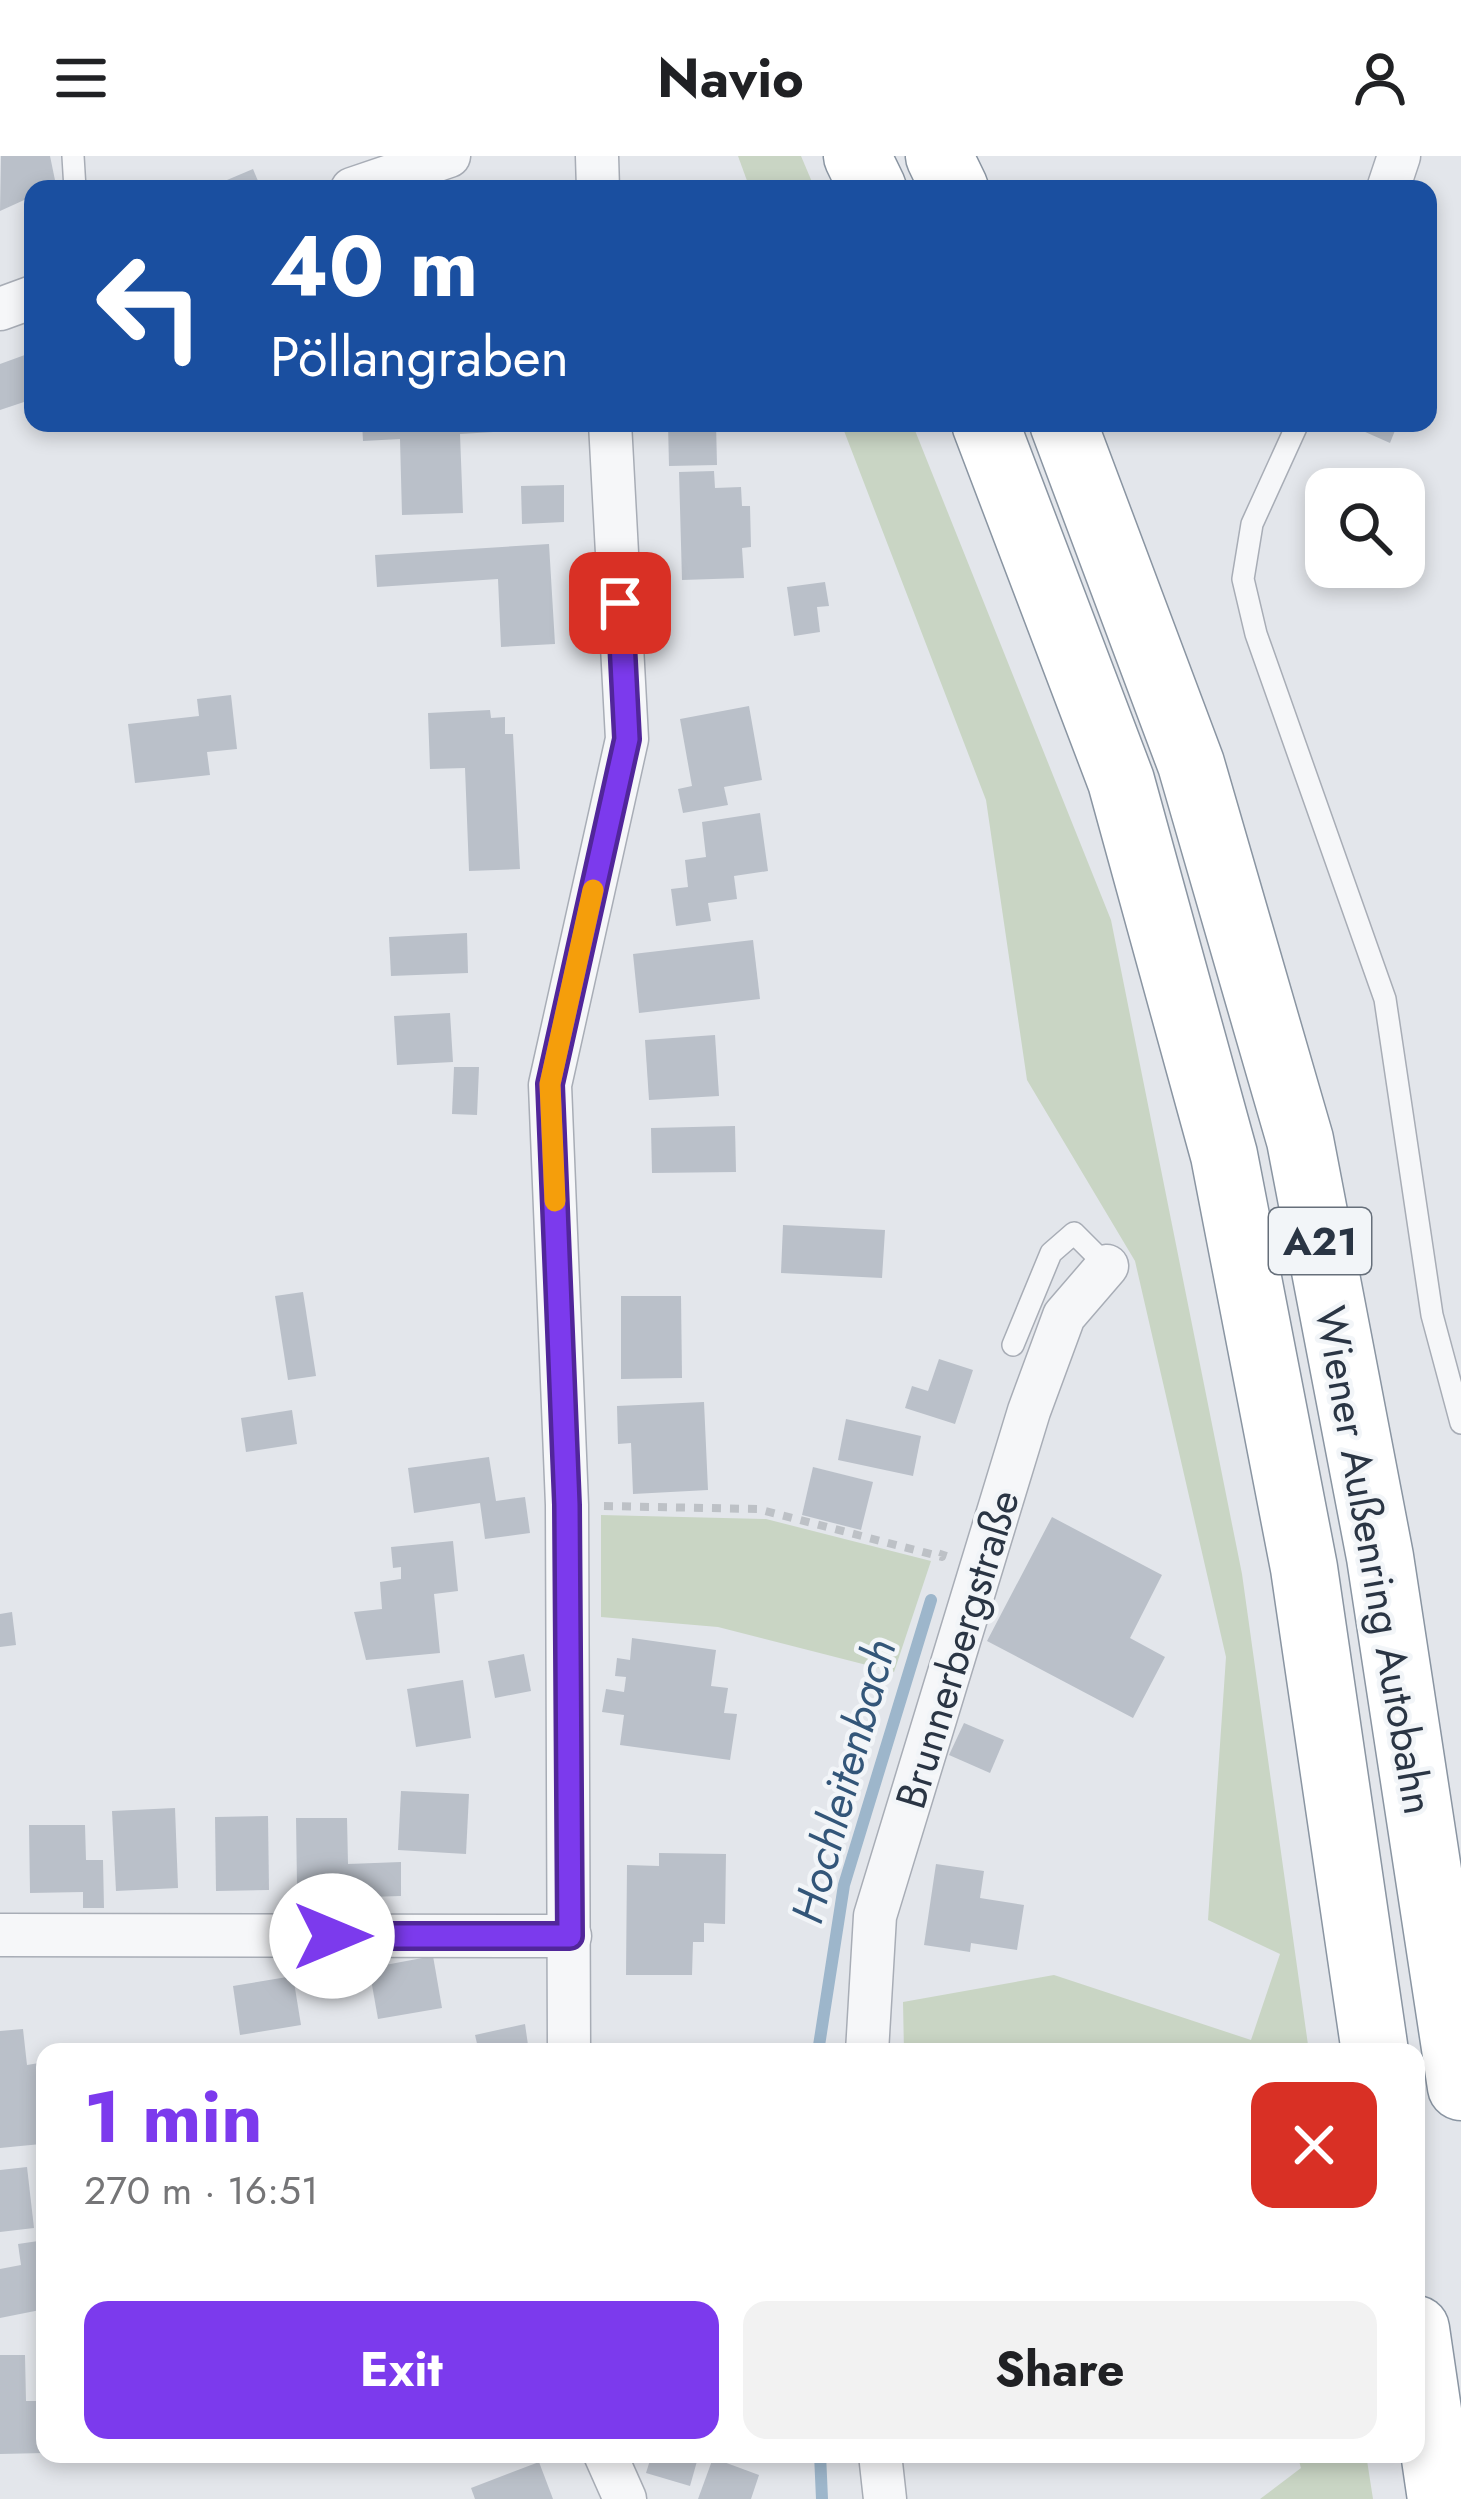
<!DOCTYPE html>
<meta charset="utf-8">
<style>
body{margin:0;font-family:Jost,sans-serif;background:#f2f2f2;color:#202124;height:100vh;display:flex;flex-direction:column;font-size:45px;white-space:nowrap}
*{box-sizing:border-box;margin:0}
p{font-size:39px;color:#757577}
.icon{flex:none;width:66px;height:66px;fill:none;stroke:currentColor;stroke-width:2;stroke-linecap:round;stroke-linejoin:round}
.map{position:relative;flex:1;overflow:hidden}
.side{position:absolute;left:36px;top:1887px;width:1389px;height:420px;display:flex;flex-direction:column;background:#fff;border-radius:24px;box-shadow:0 6px 18px #0003}
.side>*{flex:none}
.banner{position:absolute;left:24px;top:24px;width:1413px;height:252px;border-radius:24px;box-shadow:0 6px 18px #0003;background:#1a4fa0;color:#fff;overflow:hidden}
.controls{position:absolute;left:1305px;top:312px;display:grid;gap:24px}
.controls a{display:grid;place-items:center;width:120px;height:120px;border-radius:24px;background:#fff;box-shadow:0 6px 18px #0003;font-size:60px}
.pin{position:absolute;display:grid;place-items:center;width:102px;height:102px;color:#fff;margin:-51px;border-radius:24px;box-shadow:0 6px 18px #0006}
.me{position:absolute;width:132px;margin:-66px;rotate:90deg;stroke-linejoin:round;filter:drop-shadow(0 0 9px #0008)}
.turn{display:flex;align-items:center;gap:42px;height:252px;padding:0 48px;font-size:54px}
.turn .icon{width:156px;height:156px;stroke-width:2.5}
.turn b{display:block;font-size:84px;line-height:102px}
.round{display:grid;place-items:center;flex:none;width:126px;height:126px;border-radius:24px;background:#f2f2f2}
.headline{display:flex;align-items:center;justify-content:space-between;height:204px;padding:0 48px}
h1{font-size:72px;font-weight:700;line-height:90px;color:#7c3aed}
.action{display:flex;gap:24px;margin-top:auto;padding:24px 48px}
.action a{flex:1;height:138px;border-radius:24px;background:#7c3aed;color:#fff;font-size:48px;font-weight:700;line-height:138px;text-align:center}
.action a+a{background:#f2f2f2;color:#202124}
header{display:flex;justify-content:space-between;align-items:center;height:156px;padding:0 48px;background:#fff;font-size:54px;font-weight:700}
.map>svg:first-child{display:block}
.green{fill:#c9d5c4}
.lines{fill:none;stroke-linecap:round;stroke-linejoin:round}
.stream{stroke:#9db6cb;stroke-width:12}
.building{fill:#bac0c9}
.service-casing{stroke:#a8adb6;stroke-width:24}
.minor-casing{stroke:#a8adb6;stroke-width:45}
.motorway-casing{stroke:#8a95a2;stroke-width:69}
.path{stroke:#bdc1c6;stroke-width:8;stroke-dasharray:9 9;stroke-linecap:butt}
.service{stroke:#f6f7f9;stroke-width:21}
.minor{stroke:#f6f7f9;stroke-width:42}
.motorway{stroke:#fff;stroke-width:66}
.route-casing{stroke:#51269a;stroke-width:30}
.route{stroke:#7c3aed;stroke-width:21}
.slow{stroke:#f59e0b;stroke-width:21}
.labels{text-anchor:middle;stroke-width:9;stroke-linejoin:round;paint-order:stroke}
.shield{fill:#f2f5f8;stroke:#666f7a;stroke-width:3}
.shield-label{font-size:39px;font-weight:bold;fill:#2a3544}
.street-label{font-size:42px;fill:#2a3544;stroke:#f2f5f8}
.water-label{font-size:45px;font-style:italic;fill:#335679;stroke:#f2f5f8}
</style>
<header><svg class="icon" aria-label="menu" viewBox="0 0 24 24"><path d="M4 6h16M4 12h16M4 18h16"/></svg>Navio<svg class="icon" aria-label="person" viewBox="0 0 24 24"><circle cx="12" cy="8" r="4"/><path d="M4 21q1-7 8-7t8 7"/></svg></header>
<div class="map">
<svg width="1461" height="2343" viewBox="0 0 1461 2343">
<rect width="100%" height="100%" fill="#e3e6eb"/>
<g class="green">
<path d="M738,0H801L815,33H750Z"/>
<path d="M841,267H912L1111,764L1242,1418L1309,1896H904L903,1846L1054,1819L1251,1884L1280,1798L1208,1764L1226,1501L1135,1105L1027,924L986,644Z"/>
<path d="M601,1359L766,1363L931,1405L894,1516L718,1471L601,1461Z"/>
<path d="M1297,2298H1366L1373,2343H1260L1301,2312Z"/>
</g>
<g class="lines">
<g class="stream">
<path d="M818,1896L844,1729L931,1444"/>
<path d="M820,2298L822,2343"/>
</g>
</g>
<g class="building">
<path d="M1,0H50L56,29L33,33V40L0,55Z"/>
<path d="M253,13L261,32L231,33L227,24Z"/>
<path d="M33,196V243L0,254V208Z"/>
<path d="M362,267H543V273L460,278L463,357L402,359L400,283L363,285Z"/>
<path d="M668,267H716L717,309L669,310Z"/>
<path d="M1345,267H1398L1390,287Z"/>
<path d="M714,315L715,332L741,331L742,350H750L751,391L742,392L744,422L682,424L679,316Z"/>
<path d="M564,329V366L522,368L521,330Z"/>
<path d="M549,388L555,488L501,491L498,423L377,431L375,399Z"/>
<path d="M825,426L829,450L817,451L820,476L794,480L787,431Z"/>
<path d="M231,539L237,593L207,596L210,619L135,627L128,568L199,560L197,543Z"/>
<path d="M749,550L762,624L724,631L728,649L683,657L678,633L692,630L680,563Z"/>
<path d="M490,554L491,562L505,561V578H513L520,713L469,715L465,612L430,613L428,557Z"/>
<path d="M760,657L768,715L734,720L737,743L708,747L711,765L676,770L671,733L688,731L685,704L706,701L702,666Z"/>
<path d="M467,777L468,817L391,820L389,781Z"/>
<path d="M753,784L760,843L639,857L633,798Z"/>
<path d="M450,857L453,906L397,909L394,860Z"/>
<path d="M715,879L719,940L649,944L645,884Z"/>
<path d="M454,911H479L477,959L452,958Z"/>
<path d="M735,970L736,1016L652,1017L651,972Z"/>
<path d="M783,1069L885,1074L882,1122L781,1117Z"/>
<path d="M303,1136L316,1220L288,1224L275,1140Z"/>
<path d="M621,1140H681L682,1222L621,1223Z"/>
<path d="M939,1203L973,1214L955,1268L905,1252L912,1230L928,1235Z"/>
<path d="M704,1246L708,1334L633,1338L631,1287L618,1288L617,1250Z"/>
<path d="M292,1254L297,1288L246,1296L241,1262Z"/>
<path d="M846,1263L921,1280L913,1320L838,1304Z"/>
<path d="M489,1301L496,1345L525,1341L530,1377L485,1383L480,1347L414,1357L408,1312Z"/>
<path d="M813,1311L873,1326L861,1374L802,1359Z"/>
<path d="M1052,1361L1162,1419L1130,1482L1165,1501L1133,1562L987,1485Z"/>
<path d="M453,1385L458,1435L434,1438L440,1497L366,1504L354,1456L382,1453L380,1426L401,1423V1411L393,1412L391,1391Z"/>
<path d="M12,1456L16,1489L0,1491V1458Z"/>
<path d="M632,1482L716,1494L711,1530L728,1532L724,1557L737,1558L730,1604L620,1589L624,1559L602,1556L606,1533L624,1536L626,1521L615,1520L617,1502L630,1504Z"/>
<path d="M524,1498L531,1535L495,1542L488,1505Z"/>
<path d="M463,1524L471,1582L416,1591L407,1533Z"/>
<path d="M964,1567L1004,1584L990,1617L949,1599Z"/>
<path d="M401,1635L469,1638L466,1698L398,1694Z"/>
<path d="M175,1652L178,1732L116,1735L112,1655Z"/>
<path d="M268,1660L269,1734L216,1735L215,1661Z"/>
<path d="M296,1662H347L348,1708L401,1706V1740L369,1741L370,1749H349L348,1727L297,1728Z"/>
<path d="M29,1669H85L86,1704H103L104,1752H83V1736L30,1737Z"/>
<path d="M659,1697L726,1698L725,1768L704,1767V1786H693L692,1819H626L627,1709L659,1710Z"/>
<path d="M936,1708L984,1715L980,1742L1024,1749L1017,1794L971,1787L970,1796L924,1789Z"/>
<path d="M433,1800L442,1852L378,1863L369,1812Z"/>
<path d="M293,1820L301,1869L240,1879L233,1830Z"/>
<path d="M525,1868L529,1896H479L475,1879Z"/>
<path d="M23,1873L27,1909L45,1906V1927L36,1929L37,1949L45,1948V1973L39,1974L41,1988L0,1992V1875Z"/>
<path d="M27,2011L34,2072L0,2076V2014Z"/>
<path d="M45,2084V2153L0,2162V2113L21,2109L18,2088Z"/>
<path d="M0,2199H25L26,2245H45V2297L0,2298Z"/>
<path d="M652,2298H699L690,2330L646,2317Z"/>
<path d="M713,2302L759,2319L751,2343H698Z"/>
<path d="M539,2306L553,2343H475L471,2332Z"/>
</g>
<g class="lines">
<g class="service-casing">
<g id="service">
<path d="M73,0L75,33"/>
<path d="M1298,267L1252,368L1243,423L1256,478L1385,843L1432,1159L1461,1267"/>
<path d="M1013,1189L1051,1097L1074,1077L1107,1110"/>
</g>
</g>
<g class="minor-casing">
<g id="minor">
<path d="M597,0L598,33"/>
<path d="M352,33L449,0"/>
<path d="M1388,33L1399,0"/>
<path d="M0,153L33,141"/>
<path d="M0,1779L570,1780"/>
<path d="M569,1896L567,1349L550,929L627,583L610,267"/>
<path d="M867,1896L875,1760L1029,1255L1064,1160L1107,1110"/>
<path d="M605,2298L625,2343"/>
<path d="M880,2298L885,2343"/>
</g>
</g>
<g class="motorway-casing">
<g id="motorway">
<path d="M857,0L873,33"/>
<path d="M939,0L955,33"/>
<path d="M985,267L1121,625L1224,999L1304,1412L1375,1896"/>
<path d="M1063,267L1191,608L1300,984L1380,1401L1461,1931"/>
<path d="M1416,2173L1441,2343"/>
</g>
</g>
<path class="path" d="M604,1350L758,1353L942,1401L944,1395"/>
<use href="#service" class="service"/>
<use href="#minor" class="minor"/>
<use href="#motorway" class="motorway"/>
</g>
<g class="lines">
<g class="route-casing">
<path id="route" d="M332,1780H570L567,1349L550,928L627,583L620,447"/>
</g>
<use href="#route" class="route"/>
<path class="slow" d="M555,1045L550,928L593,734"/>
</g>
<g class="labels">
<rect class="shield" x="1269" y="1052" width="102" height="66" rx="9"/>
<g class="shield-label">
<text x="1320" y="1099">A21</text>
</g>
<g class="street-label">
<text transform="translate(1375 1404) rotate(80)" y="15">Wiener Außenring Autobahn</text>
<text transform="translate(957 1493) rotate(-73)" y="15">Brunnerbergstraße</text>
</g>
<g class="water-label">
<text transform="translate(843 1625) rotate(-75)" y="16">Hochleitenbach</text>
</g>
</g>
</svg>
<div class="controls">
<a><svg class="icon" aria-label="search" viewBox="0 0 24 24"><circle cx="10" cy="10" r="6"/><path d="M15 15l6 6"/></svg></a>
</div>
<div class="pin" style="left:620px;top:447px;background:#d93025"><svg class="icon" aria-label="arrive" viewBox="0 0 24 24"><path d="M6 21V4h12l-3 4 3 4H6"/></svg></div>
<svg class="me" style="left:332px;top:1780px" viewBox="-20 -20 40 40"><circle r="19" fill="#fff"/><path d="M0-13L10 11 0 6-10 11z" fill="#7c3aed"/></svg>
<div class="banner">
<div class="turn"><svg class="icon" aria-label="left" viewBox="0 0 24 24"><path d="M17 20v-9H6M10 6l-5 5 5 5"/></svg><div><b>40 m</b>Pöllangraben</div></div>
</div>
<section class="side">
<div class="headline"><div><h1>1 min</h1><p>270 m · 16:51</p></div><a class="round" style="background:#d93025;color:#fff"><svg class="icon" aria-label="close" viewBox="0 0 24 24"><path d="M6 6l12 12M18 6L6 18"/></svg></a></div>
<div class="action"><a>Exit</a><a>Share</a></div>
</section>
</div>
